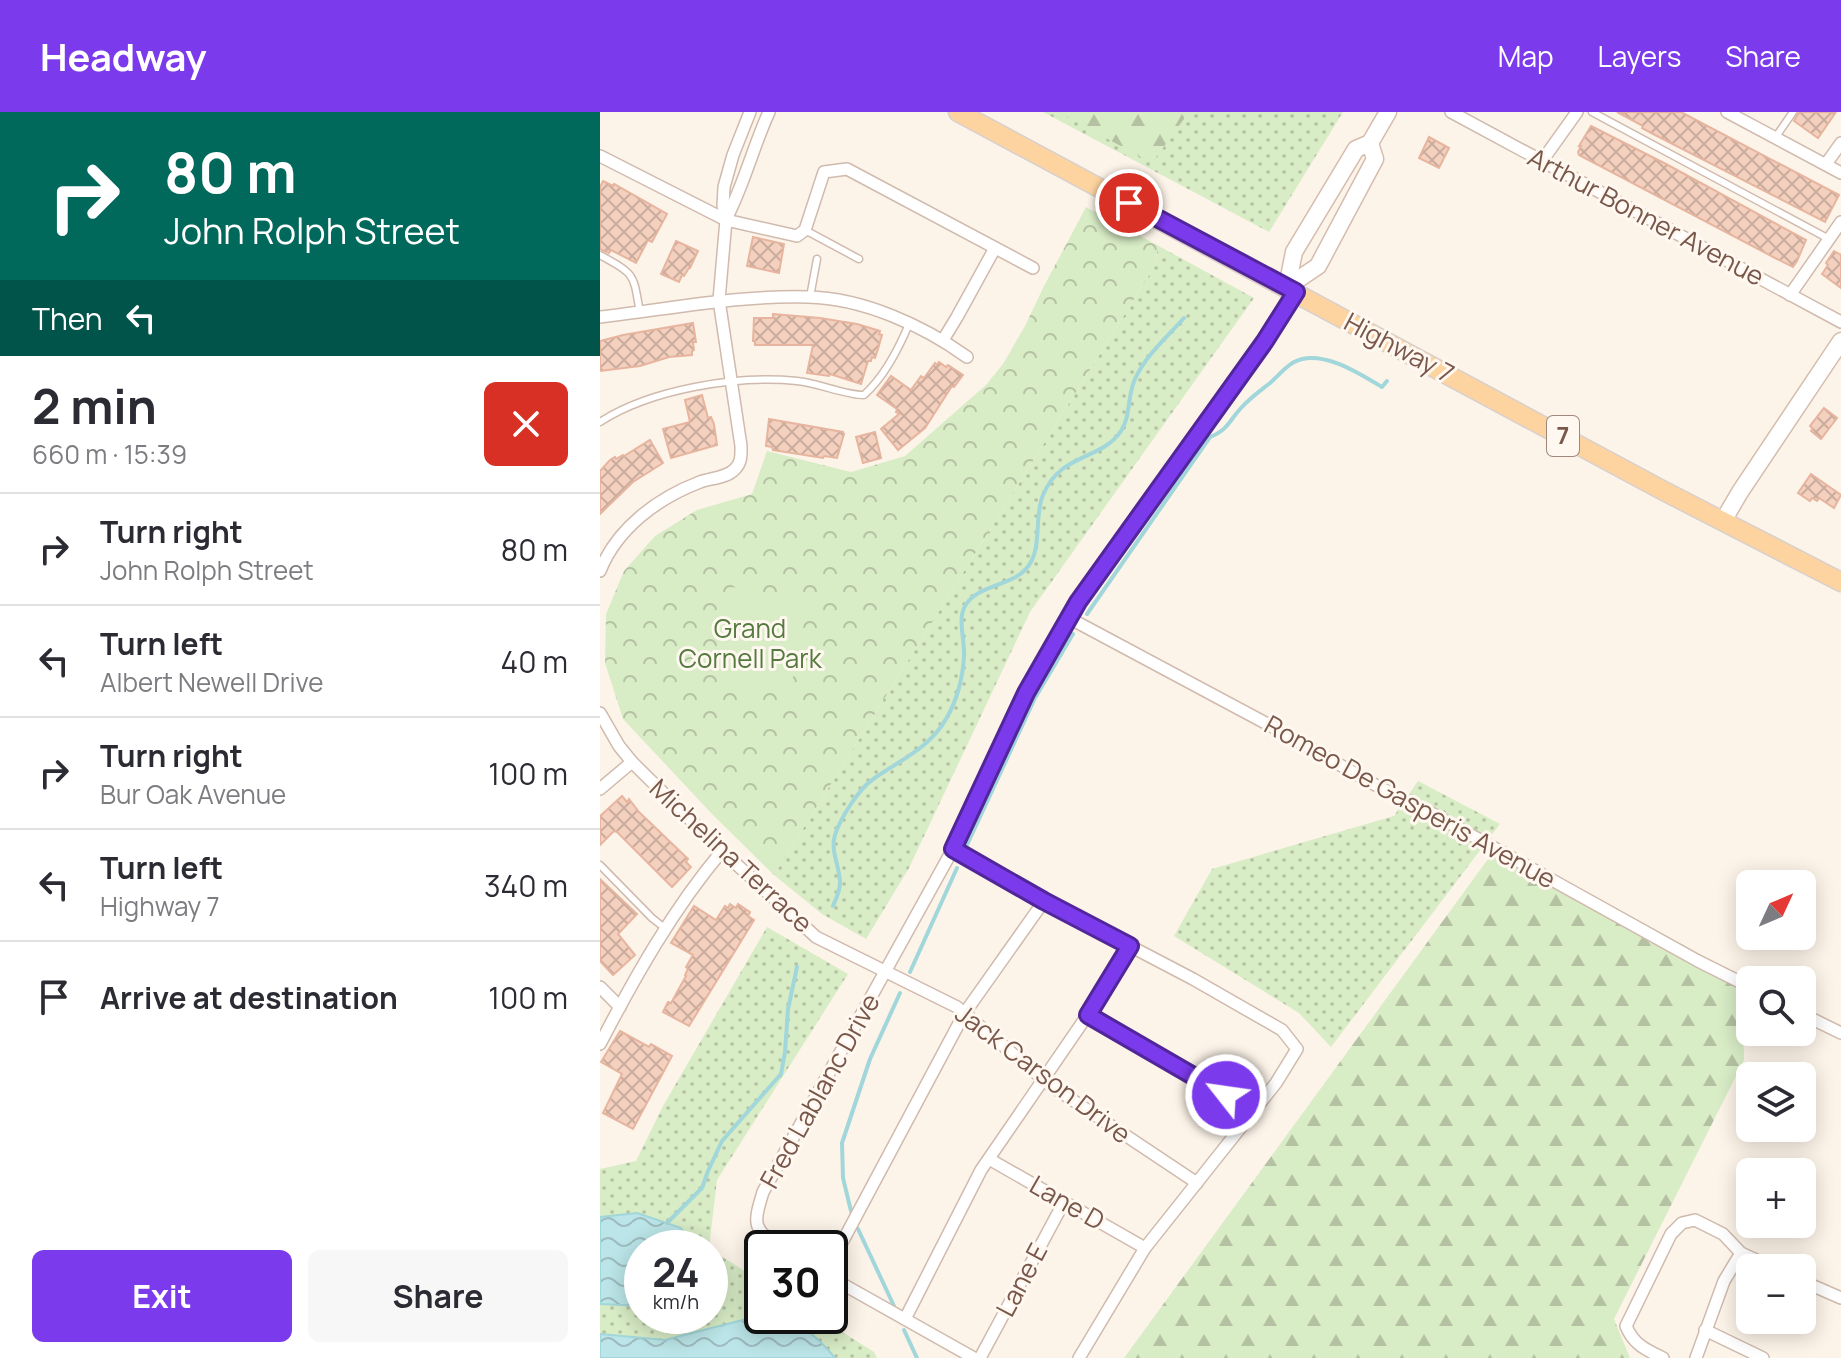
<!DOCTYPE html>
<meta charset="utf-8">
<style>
body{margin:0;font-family:Manrope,sans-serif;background:#f7f7f7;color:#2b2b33;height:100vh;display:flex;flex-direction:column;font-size:30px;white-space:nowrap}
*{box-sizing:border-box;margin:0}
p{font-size:26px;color:#7c7c81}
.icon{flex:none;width:44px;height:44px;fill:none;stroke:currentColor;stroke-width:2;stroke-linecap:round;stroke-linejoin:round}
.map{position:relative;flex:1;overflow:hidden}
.side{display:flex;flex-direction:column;background:#fff;width:600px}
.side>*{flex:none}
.banner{background:#00695c;color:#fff;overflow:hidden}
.needle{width:52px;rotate:46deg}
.fabs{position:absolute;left:1136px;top:758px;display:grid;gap:16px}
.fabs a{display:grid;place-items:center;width:80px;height:80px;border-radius:12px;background:#fff;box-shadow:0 4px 20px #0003;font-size:40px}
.speed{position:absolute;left:24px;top:1118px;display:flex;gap:16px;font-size:40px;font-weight:700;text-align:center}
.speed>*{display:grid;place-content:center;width:104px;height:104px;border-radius:50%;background:#fff;box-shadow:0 4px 20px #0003;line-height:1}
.speed small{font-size:20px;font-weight:400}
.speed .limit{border:4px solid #111;border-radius:12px;background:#fff;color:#111}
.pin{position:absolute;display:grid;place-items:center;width:68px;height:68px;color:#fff;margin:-34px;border:4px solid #fff;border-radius:50%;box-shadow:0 2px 8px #0007}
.me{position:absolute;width:88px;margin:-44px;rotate:300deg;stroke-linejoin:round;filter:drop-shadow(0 0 6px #0008)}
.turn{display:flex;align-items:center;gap:28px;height:168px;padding:0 32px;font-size:36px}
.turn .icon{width:104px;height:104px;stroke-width:2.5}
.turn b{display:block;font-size:56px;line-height:68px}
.then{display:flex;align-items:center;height:76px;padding:0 32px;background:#0003;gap:16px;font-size:30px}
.round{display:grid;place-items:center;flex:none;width:84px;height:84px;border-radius:12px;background:#f7f7f7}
.head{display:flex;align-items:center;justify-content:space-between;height:136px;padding:0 32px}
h1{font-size:48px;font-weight:700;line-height:60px}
.action{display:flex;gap:16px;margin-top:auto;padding:16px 32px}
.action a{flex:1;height:92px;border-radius:12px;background:#7c3aed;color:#fff;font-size:32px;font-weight:700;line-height:92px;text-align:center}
.action a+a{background:#f7f7f7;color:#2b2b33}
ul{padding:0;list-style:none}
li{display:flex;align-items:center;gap:24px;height:112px;padding:0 32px;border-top:2px solid #e1e1e2}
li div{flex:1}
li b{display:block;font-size:30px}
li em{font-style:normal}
header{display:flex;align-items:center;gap:48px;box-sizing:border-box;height:112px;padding:0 40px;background:#7c3aed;color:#fff}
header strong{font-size:38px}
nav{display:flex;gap:44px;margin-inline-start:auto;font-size:28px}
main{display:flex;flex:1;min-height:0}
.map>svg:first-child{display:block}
.grass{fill:url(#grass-dots)}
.forest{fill:url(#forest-firs)}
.park{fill:url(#park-crowns)}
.garden{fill:#d8ecc6}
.water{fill:url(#water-waves);stroke:#a1d6da;stroke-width:2}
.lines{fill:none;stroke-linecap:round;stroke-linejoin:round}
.stream{stroke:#a1d6da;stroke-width:4}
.building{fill:url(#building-cross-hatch);stroke:#e7b59f;stroke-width:2}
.lane-casing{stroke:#d0baad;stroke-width:9}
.street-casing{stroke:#d0baad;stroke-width:14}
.secondary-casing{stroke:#d6bcad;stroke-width:19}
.primary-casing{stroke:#d9d0cd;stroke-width:21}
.lane{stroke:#fff;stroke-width:6}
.street{stroke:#fff;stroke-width:11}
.secondary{stroke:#fff;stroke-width:16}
.primary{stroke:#fdd3a0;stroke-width:18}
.route-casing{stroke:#51269a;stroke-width:20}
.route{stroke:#7c3aed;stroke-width:14}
.labels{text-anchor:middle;stroke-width:6;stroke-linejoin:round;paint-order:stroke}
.shield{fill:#fff8f0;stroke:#a1887c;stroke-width:2}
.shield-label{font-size:24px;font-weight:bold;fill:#79584b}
.street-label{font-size:26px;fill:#79584b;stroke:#fff8f0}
.park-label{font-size:26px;fill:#557a3f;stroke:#fff8f0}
</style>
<header>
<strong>Headway</strong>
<nav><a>Map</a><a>Layers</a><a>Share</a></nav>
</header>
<main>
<section class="side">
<div class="banner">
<div class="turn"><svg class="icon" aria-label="right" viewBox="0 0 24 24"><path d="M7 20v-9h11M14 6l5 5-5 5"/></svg><div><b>80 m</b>John Rolph Street</div></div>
<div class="then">Then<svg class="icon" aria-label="left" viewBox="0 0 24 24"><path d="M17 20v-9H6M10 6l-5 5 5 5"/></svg></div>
</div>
<div class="head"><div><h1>2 min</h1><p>660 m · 15:39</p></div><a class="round" style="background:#d93025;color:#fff"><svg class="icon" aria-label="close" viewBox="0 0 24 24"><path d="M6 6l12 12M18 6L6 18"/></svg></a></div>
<ul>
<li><svg class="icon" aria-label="right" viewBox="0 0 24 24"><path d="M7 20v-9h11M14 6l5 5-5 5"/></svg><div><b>Turn right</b><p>John Rolph Street</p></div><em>80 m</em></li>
<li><svg class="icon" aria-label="left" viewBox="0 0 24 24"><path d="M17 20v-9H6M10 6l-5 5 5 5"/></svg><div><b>Turn left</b><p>Albert Newell Drive</p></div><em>40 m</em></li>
<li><svg class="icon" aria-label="right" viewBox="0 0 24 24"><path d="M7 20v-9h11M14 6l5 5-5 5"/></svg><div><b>Turn right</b><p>Bur Oak Avenue</p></div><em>100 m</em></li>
<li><svg class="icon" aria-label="left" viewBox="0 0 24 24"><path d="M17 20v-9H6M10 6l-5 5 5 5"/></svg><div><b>Turn left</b><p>Highway 7</p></div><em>340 m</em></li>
<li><svg class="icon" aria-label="arrive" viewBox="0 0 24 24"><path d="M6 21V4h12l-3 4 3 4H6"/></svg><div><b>Arrive at destination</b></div><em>100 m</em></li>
</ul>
<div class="action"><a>Exit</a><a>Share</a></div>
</section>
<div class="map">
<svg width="1241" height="1246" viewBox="0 0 1241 1246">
<defs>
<pattern id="grass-dots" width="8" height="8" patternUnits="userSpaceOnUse" patternTransform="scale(2)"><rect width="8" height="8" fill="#d8ecc6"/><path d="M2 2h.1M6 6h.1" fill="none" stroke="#b4c2a3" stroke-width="1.8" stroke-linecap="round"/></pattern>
<pattern id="forest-firs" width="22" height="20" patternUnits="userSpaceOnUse" patternTransform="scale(2)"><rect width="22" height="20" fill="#d8ecc6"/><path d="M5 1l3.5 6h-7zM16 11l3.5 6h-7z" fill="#b4c2a3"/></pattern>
<pattern id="park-crowns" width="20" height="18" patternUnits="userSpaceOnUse" patternTransform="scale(2)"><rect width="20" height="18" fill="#d8ecc6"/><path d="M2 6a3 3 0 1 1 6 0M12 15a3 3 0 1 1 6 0" fill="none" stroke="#b4c2a3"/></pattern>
<pattern id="water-waves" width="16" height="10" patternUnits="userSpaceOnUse" patternTransform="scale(2)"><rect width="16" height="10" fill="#bbe5e8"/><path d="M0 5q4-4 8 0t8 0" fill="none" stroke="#9dbcbe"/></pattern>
<pattern id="building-cross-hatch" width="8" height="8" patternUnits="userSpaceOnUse" patternTransform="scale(2)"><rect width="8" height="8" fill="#f4d0bf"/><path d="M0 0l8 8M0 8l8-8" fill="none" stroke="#caac9d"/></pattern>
</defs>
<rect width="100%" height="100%" fill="#fdf4e9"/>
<g class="grass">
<path d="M443,0H743L669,120Z"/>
<path d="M557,133L654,186L430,500L309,756L266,827L222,802L174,763L556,152Z"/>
<path d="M818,669L900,712L731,935L699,901L574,824L612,757L794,704Z"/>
<path d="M167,815L248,862L117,1068L109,1136H42V1204H110V1137L162,1170V1204H217L274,1240L277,1246H0V1057L36,1049L63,994Z"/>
</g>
<g class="forest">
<path d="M458,0H589L552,51Z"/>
<path d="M899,732L1142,865L1144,948L1014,1207L1030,1246H524Z"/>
</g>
<path class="park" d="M486,95L557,133L556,152L174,763L112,702L23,607L5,551L6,502L24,459L55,424L97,398L152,382L167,339L251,360L305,344L386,273L403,252L425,214L443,176Z"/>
<path class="garden" d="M132,475L208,491L190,580L114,564Z"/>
<g class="water">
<path d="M37,1101L81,1116L93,1136H42V1194L0,1192V1105Z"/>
<path d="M158,1204C166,1205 176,1205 184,1207C204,1213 222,1230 235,1246H0V1222L65,1228Z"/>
</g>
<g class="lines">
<g class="stream">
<path d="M487,502L610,325C628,318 629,309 641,296C650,286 660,279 670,271C678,264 685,255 694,250C720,236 759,261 782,275L787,269"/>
<path d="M367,733L435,586L473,522"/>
<path d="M233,794C236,787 240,779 240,771C240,754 230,740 235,723C240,707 258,678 272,668C298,649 329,637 346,607C357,589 363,565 364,544C365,529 358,509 364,496C375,473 408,475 425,458C444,439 433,406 443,383C461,340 501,349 521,319C531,304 527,284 535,267C546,243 567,225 584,206"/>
<path d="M310,860L357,756"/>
<path d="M251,1099L243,1066L242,1031L270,947L300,881"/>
<path d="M67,1111L102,1076L108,1059L122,1029L181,962L185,940L188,897L197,855"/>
<path d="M258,1117L294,1194"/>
<path d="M304,1218L317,1246"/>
</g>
</g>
<g class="building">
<path d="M1017,0H1081L1239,83L1225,110L1055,23L1042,16L1043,14Z"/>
<path d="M1199,0H1236L1218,26L1194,9Z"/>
<path d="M991,14L1066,52L1206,128L1197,149L1193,155L1177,147L979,43L978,40L981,34H979Z"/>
<path d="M829,25L849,36L839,56L819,46Z"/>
<path d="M3,69L13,74L14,72L67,102L52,130L48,128L36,151L11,138L9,141L0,137V75Z"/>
<path d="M153,125L184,132L179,161L147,154Z"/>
<path d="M76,129L98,139L90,156H89L84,164L82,163L79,170L61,162Z"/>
<path d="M1234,139L1241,143V176L1222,162L1228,153L1226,151Z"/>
<path d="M173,202L220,206L257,212L280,219L279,222L282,223L278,237L275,246L272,245L271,249H268L261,272L230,262L229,264L207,261L213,233H155V229H153L154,206H173Z"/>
<path d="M93,211L96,230H93L94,238L92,239V243L69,245L40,254L0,259V229L23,223Z"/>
<path d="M339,250L346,255L348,253L363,263L354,275L352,274L325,316L298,338L281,317L299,302L296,300L297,297L277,283L291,264L311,278L321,264L324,266L335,251L337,253Z"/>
<path d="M102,283L108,306L111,305L114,312L117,333L71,346L63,317L90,310L85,288Z"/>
<path d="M1224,296L1237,306L1221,327L1211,319L1213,317L1210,314Z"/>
<path d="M169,307L243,320L244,322L237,346L224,344L223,346L173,338L172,335L166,334Z"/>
<path d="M275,320L281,346L263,351L256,325Z"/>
<path d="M50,328L63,351L33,370L0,402V359L10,348L15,345L16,347L23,343L24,344Z"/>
<path d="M1211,362L1241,383L1234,396L1219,386L1217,389L1212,386L1210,389L1198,381Z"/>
<path d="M22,684L27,690L29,687L39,700L88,747L86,750L91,755L72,775L17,720L14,719L0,733V704Z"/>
<path d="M0,767L37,802L18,822L35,843L13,863L0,849Z"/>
<path d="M130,792L136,796L138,792L150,800L148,804L154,808L89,914L63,900L68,890L71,891L86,864L85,863L88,857L86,855L93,843L71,831L94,794L116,808L125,794L128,796Z"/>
<path d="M20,919L49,935L51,932L72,944L33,1017L3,1001L22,962L1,950Z"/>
</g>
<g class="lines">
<g class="lane-casing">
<g id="lane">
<path d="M992,0L1229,127"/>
<path d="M1175,26L1193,0"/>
<path d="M205,118L259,147"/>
<path d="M0,143C36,163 33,161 40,201"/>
<path d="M210,185L217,147"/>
<path d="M0,310C51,277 137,263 197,269C219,271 244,283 264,283C284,265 299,236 309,212"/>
<path d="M0,753L52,806L66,817"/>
</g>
</g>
<g class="street-casing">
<g id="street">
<path d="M851,0L1241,210"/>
<path d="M1127,0L1241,61"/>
<path d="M0,44L126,108L197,124L205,118L224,60L247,57L433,156"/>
<path d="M942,49L977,0"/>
<path d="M1226,52L1241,31"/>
<path d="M126,107C144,73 153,35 169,0"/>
<path d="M1190,183L1241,110"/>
<path d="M0,205C70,197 138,183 208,185C263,186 324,214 367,245"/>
<path d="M343,228L357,205L395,136"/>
<path d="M0,459C17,416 58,386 100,370C111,366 127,366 135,357C142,350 141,342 141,334L119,188L126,108L123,94L124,75L133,43L150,0"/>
<path d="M469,506L671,614L779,675L835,703L1098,849L1150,875"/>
<path d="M0,601L19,634L32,650L122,739L216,825L357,895L450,973L597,1071"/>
<path d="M0,677L32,650"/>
<path d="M353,737L444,789L593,867L682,918L697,937L676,971L545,1136L479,1246"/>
<path d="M0,875L20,895"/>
<path d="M1202,902L1241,921"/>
<path d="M488,903L654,999"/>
<path d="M0,932C35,865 73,797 122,739"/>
<path d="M389,1047L545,1136"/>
<path d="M182,1136C152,1117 153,1113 163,1080L353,737L426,581L478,490L665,229L696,180"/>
<path d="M230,1153L364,902L444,789"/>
<path d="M230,1165L374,1246"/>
<path d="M1202,1169L1241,1186"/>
<path d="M305,1207L381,1058L504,879L530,834"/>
<path d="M1105,1218L1163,1246"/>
<path d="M380,1246L464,1090"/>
<path d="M1063,1246C1046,1238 1033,1232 1026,1214L1071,1122L1082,1111L1095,1108L1123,1122L1141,1141"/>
<path d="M1096,1246L1124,1169L1141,1141L1174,1156"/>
</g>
</g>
<g class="secondary-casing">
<g id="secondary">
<path d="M687,175L694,140L756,37L770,31L788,0"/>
<path d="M687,175L718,154L775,47L770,31"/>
<path d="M1123,409L1140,380L1241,229"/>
</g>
</g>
<g class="primary-casing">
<path id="primary" d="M358,0L1062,378L1241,470"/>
</g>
<use href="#lane" class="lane"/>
<use href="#street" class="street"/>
<use href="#secondary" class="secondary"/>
<use href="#primary" class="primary"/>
</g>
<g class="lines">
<g class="route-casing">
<path id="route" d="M529,91L696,180L665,229L478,490L426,581L353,737L444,789L530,834L488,903L626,983"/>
</g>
<use href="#route" class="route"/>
</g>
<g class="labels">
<rect class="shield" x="947" y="304" width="32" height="40" rx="6"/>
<g class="shield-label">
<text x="963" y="332">7</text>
</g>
<g class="street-label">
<text transform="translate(1046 105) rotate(28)" y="9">Arthur Bonner Avenue</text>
<text transform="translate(799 236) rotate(28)" y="9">Highway 7</text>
<text transform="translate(810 690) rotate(29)" y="9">Romeo De Gasperis Avenue</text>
<text transform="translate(131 744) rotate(43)" y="9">Michelina Terrace</text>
<text transform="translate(443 962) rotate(37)" y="9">Jack Carson Drive</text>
<text transform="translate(220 979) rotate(-61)" y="9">Fred Lablanc Drive</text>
<text transform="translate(467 1091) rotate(30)" y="9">Lane D</text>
<text transform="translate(422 1168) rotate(-62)" y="9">Lane E</text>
</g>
<g class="park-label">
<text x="150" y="526">Grand<tspan x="150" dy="30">Cornell Park</tspan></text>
</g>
</g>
</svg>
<div class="fabs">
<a><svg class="needle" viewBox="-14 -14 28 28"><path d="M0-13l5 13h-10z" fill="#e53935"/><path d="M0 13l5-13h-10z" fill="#7c7c81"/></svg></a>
<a><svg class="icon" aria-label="search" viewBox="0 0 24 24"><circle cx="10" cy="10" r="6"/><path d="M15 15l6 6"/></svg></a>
<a><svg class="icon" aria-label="layers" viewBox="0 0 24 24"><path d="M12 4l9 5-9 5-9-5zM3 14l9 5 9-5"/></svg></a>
<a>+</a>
<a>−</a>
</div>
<div class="speed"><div>24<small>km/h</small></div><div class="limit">30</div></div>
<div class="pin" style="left:529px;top:91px;background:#d93025"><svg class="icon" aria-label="arrive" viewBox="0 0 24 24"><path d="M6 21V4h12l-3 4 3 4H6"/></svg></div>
<svg class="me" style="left:626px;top:983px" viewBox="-20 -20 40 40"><circle r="17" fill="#7c3aed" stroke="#fff" stroke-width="3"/><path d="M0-11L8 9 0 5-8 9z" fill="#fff"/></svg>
</div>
</main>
